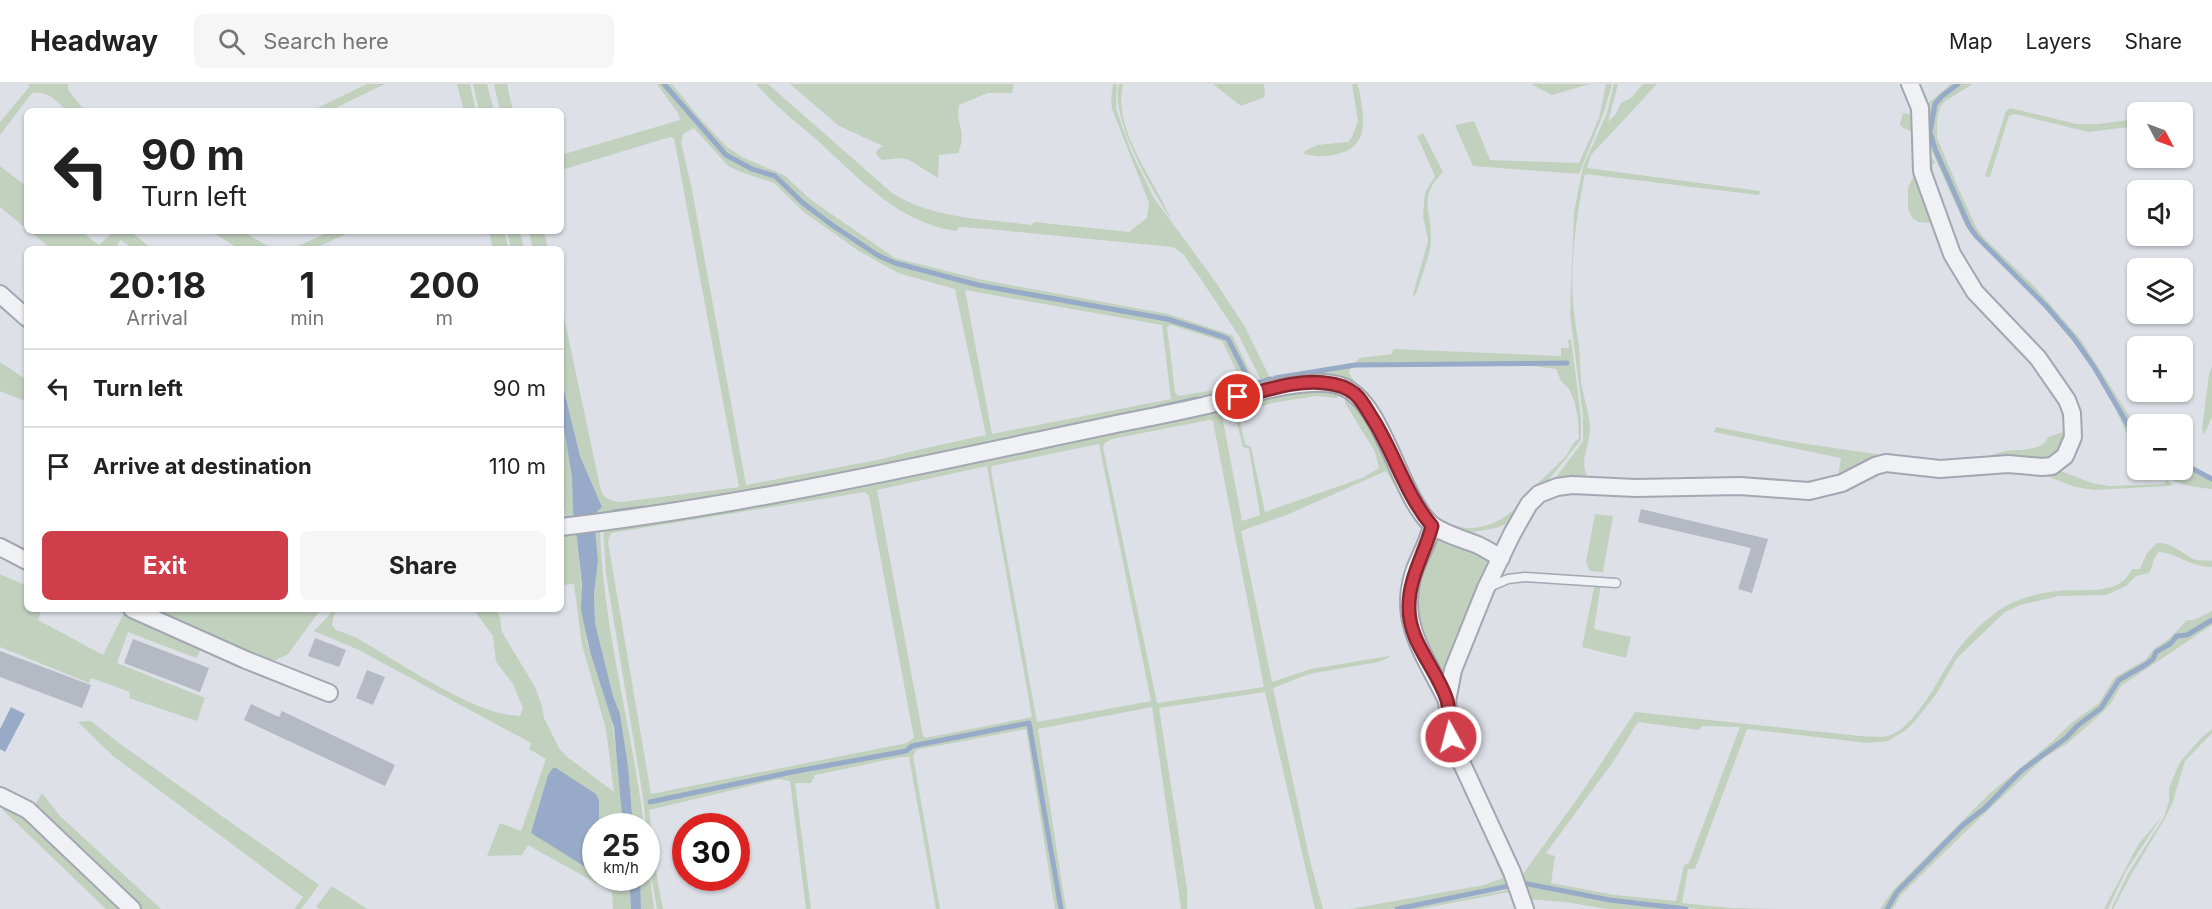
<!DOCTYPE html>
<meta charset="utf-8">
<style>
body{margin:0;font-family:Inter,sans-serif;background:#f6f6f6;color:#222;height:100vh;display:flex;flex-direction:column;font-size:22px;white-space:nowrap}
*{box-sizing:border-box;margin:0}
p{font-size:20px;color:#767676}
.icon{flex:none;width:33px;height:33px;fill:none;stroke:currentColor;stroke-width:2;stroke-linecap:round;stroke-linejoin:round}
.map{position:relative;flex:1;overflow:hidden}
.sheet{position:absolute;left:24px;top:162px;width:540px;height:366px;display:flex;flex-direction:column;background:#fff;border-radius:9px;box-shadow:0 2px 4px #0004}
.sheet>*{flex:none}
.top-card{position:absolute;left:24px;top:24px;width:540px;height:126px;border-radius:9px;box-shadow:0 2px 4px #0004;background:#fff;color:#222;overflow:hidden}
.needle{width:39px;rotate:131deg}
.buttons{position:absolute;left:2127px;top:18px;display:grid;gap:12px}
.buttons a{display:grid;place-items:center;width:66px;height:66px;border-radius:9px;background:#fff;box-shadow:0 2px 4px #0004;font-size:30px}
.speed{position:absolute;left:582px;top:729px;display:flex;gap:12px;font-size:30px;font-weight:700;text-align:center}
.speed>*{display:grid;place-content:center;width:78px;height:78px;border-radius:50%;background:#fff;box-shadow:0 2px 4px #0004;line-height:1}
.speed small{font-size:15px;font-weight:400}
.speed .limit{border:9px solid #d22;background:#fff;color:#111}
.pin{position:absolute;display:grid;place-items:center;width:51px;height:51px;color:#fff;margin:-26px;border:3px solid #fff;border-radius:50%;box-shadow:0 2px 6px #0007}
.me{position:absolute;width:66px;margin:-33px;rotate:353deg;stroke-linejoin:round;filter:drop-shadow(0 0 4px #0008)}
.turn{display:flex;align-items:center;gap:21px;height:126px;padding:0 18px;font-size:27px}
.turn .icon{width:78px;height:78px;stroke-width:2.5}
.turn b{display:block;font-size:42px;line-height:51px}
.eta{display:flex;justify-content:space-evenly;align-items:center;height:102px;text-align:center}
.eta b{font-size:36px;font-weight:700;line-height:42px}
.cta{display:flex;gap:12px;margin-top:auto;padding:12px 18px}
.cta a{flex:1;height:69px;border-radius:9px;background:#cf3e4a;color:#fff;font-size:24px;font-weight:700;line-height:69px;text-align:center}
.cta a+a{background:#f6f6f6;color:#222}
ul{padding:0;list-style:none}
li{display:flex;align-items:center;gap:18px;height:78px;padding:0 18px;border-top:2px solid #e0e0e0}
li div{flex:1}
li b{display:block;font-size:22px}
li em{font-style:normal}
header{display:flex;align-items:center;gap:36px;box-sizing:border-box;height:84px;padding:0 30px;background:#fff;border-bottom:2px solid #e0e0e0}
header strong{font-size:28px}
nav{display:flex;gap:33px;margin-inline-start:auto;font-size:21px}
.search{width:420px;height:54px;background:#f6f6f6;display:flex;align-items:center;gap:15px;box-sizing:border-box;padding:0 21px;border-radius:9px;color:#767676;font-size:22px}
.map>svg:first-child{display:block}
.green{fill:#c1d1be;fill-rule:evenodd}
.water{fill:#97abc8}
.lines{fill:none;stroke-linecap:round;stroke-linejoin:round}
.stream{stroke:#97abc8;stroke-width:5}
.building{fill:#b4b9c4}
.lane-casing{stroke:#a2a7b1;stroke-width:11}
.street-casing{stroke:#a2a7b1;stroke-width:20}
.lane{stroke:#eff1f5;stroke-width:8}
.street{stroke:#eff1f5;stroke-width:16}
.route-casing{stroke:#872830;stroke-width:15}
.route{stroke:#cf3e4a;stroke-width:10}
</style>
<header>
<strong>Headway</strong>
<div class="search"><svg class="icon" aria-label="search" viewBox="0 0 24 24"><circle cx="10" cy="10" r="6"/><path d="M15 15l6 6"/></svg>Search here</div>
<nav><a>Map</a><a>Layers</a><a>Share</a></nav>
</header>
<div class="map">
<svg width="2212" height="825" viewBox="0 0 2212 825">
<rect width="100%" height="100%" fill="#dde0e7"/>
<g class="green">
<path d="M27,0H68L69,7L85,27H67C57,17 48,6 32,9L0,51V38L30,2Z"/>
<path d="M367,0H385L329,27H311Z"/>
<path d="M457,0H470L476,27H464Z"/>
<path d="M473,0H487L494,27H479Z"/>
<path d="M494,0H507L513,27H500Z"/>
<path d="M657,0H663L725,72L751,86L774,93L802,120L831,142L879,173L894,181L941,194L1167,236L1221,253L1227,256L1249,299L1224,308C1021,352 819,398 613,427V429C819,401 1022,354 1225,310L1271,296L1274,301L1203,318L1012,360L692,422L594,437L593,432L602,423L580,372L561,294V219L601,407C606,416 611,417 622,418L739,403L674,54L670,53L561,86V71L680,36L678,29ZM694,44L728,82L741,88L774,99L805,129L859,167L898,189L955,205L986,351L917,366L882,375L746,401L692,106L681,58L683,50ZM965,206L1162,241L1171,315L992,350ZM1171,241L1222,257L1242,298L1222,305L1178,312L1175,308L1167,243Z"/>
<path d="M666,0H672L698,32L727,63L742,73L784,91L811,116L895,174L983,196L1168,230L1232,251L1255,298H1251L1229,254L1222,251L1167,234L979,200L895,178L880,171L832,140L804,118L775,91L752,84L727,70Z"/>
<path d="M756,0H768L892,109C933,135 985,135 1032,141L1034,138L1129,148L1147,134L1149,119L1112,25L1111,15L1113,0H1117L1116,24L1122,42L1131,67L1154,114L1217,200L1245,243L1270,294L1261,296L1239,252L1200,194L1183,170L1173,163L988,145L959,143L956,147C898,139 858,93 817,56C796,38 774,21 756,0Z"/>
<path d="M790,0H1014L1012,9H988L959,21C955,41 968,47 958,69L939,71L938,94L909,76L902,74L882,76L876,70L877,66L883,62L839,42Z"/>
<path d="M1119,0H1123C1112,46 1155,96 1172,137C1153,107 1110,36 1119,0Z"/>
<path d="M1213,0H1264L1265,13L1241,22Z"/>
<path d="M1352,0H1358C1362,24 1373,60 1341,69C1327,73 1318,73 1304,70L1305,67L1317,61L1348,58L1352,53L1358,37Z"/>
<path d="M1531,0H1590L1552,11Z"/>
<path d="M1606,0H1612L1604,28L1579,90L1473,82L1455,41L1474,37L1490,76L1579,79L1599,34Z"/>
<path d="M1614,0H1618L1608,38L1616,30L1621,19L1631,14L1643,0H1657L1591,71L1587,84L1760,107L1759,111L1585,90C1576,134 1569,183 1574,228C1575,240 1578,252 1579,264C1580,275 1580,286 1581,297C1583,312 1589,327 1590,342C1591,361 1577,378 1589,395L1651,399L1746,396L1808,400L1838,393L1841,374L1714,348L1716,343L1787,357L1916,376C1935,376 1955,378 1973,376C1985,374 1995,369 2006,367C2019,365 2043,368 2048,353L2063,348C2070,303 1990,240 1964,205C1950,186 1941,161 1931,139L1918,138L1912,134L1908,125V104L1914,91L1911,47L1903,44L1900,40L1903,29L1910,30L1908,17L1900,0H1906C1922,27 1915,47 1917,76C1919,108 1948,178 1966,204C1992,241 2088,309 2066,361C2055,388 2026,376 2005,376C1984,376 1965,382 1945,382C1927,382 1908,374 1890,376C1861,378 1838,401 1808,403C1784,405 1759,399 1734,398C1707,398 1679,403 1652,402C1625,402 1599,399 1573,398H1563L1549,403L1583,357V332L1570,230L1574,128L1583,83L1607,29Z"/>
<path d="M1913,0H1919L1927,20L1951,0H1956L1941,11L1934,20L1929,48L1934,66L1969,142L1976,152L2045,222L2085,271L2137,361V366L2129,355L2112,317L2084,271L2049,228L1976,154L1965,141L1926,54Z"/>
<path d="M1960,0H1973L1945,17L1940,23L1937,36V54L1959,106L1977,145L1983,153L2034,202L2081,256L2137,344V356L2087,270L2047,221L1977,151L1970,141L1936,65L1932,48L1936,21L1942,13Z"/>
<path d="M2010,24L2076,40H2098L2137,35V42L2089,48L2015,30L2009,32L1990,93L1985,92L2006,27Z"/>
<path d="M1423,49L1443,88C1418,113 1431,124 1431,154C1431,171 1421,192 1417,208L1412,214L1428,157L1423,132L1425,109L1435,92L1417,52Z"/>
<path d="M1925,60L1935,79L1932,81L1936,105L1968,186L1990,215L2050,279L2076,317L2082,353L2078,366L2061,387L2092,399L2109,402L2165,400L2166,396L2172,400L2170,402L2094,406L2075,403L2044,391L2052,385L2075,331L1977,206L1932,110Z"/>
<path d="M0,82L27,103V145L0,123Z"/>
<path d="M30,147H81L99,161L114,147H130L152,165H135L120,156L116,165H51Z"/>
<path d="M211,147H242L273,165H239Z"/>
<path d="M331,147H353L313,165H292Z"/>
<path d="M489,147H504L509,165H493Z"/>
<path d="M507,147H520L524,165H511Z"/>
<path d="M529,147H544L548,165H533Z"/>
<path d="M1571,255L1581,332V356L1538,409L1506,440L1496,444L1473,448L1457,446L1429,434L1363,312L1276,299L1274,296L1352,283L1349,287L1350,291L1377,327L1427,426C1454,448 1483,451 1511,428C1517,423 1520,416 1526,410C1538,399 1551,387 1563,375C1570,368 1570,361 1579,354L1578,336L1575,319L1569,305L1561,297L1556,285L1525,281H1568V278H1395L1354,280L1359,274L1392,270L1393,265L1561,272V264H1569L1568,256Z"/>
<path d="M0,278L27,296V318L0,307Z"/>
<path d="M2212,282V333L2204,351L2202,345L2209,290Z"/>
<path d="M1328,301L1357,319L1426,442L1422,447L1386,387L1289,430L1241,447L1272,598L1311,585L1389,572L1390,573L1378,578L1309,590L1273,604L1310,777L1323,825H1315L1265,608L1159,624L1187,804V825H1181L1152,623L1038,645L1066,825H1062L1029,637L912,661L906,666L792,687L649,717L650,720L792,689L907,668L913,663L1028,639L1060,825H1055L1026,645L916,666L913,672L940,825H936L909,673H901L815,691L811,699H795L811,825H806L790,697L779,695L649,726L658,800L663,825H657L650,786L643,713L606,490L603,444ZM1316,312L1336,314L1340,312L1345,315V319L1375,368L1379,384L1362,394L1265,428L1251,363L1245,360L1238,329L1272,319ZM1234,328L1243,363L1249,365L1260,431L1242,437L1222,331ZM1209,336L1213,337L1264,603L1157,619L1103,363L1105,359L1112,355ZM1099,360L1151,617L1037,638L991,386L992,382ZM987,382L1032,633L925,654L923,652L877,406ZM865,408L869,412L914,654L907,659L651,710L608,458L611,449Z"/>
<path d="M561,325L572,394L573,429L576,437H566L561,398Z"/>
<path d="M2183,380L2212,396V405C2191,403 2174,401 2159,386H2182Z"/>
<path d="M1595,430L1613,432L1603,488L1590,487L1586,478Z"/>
<path d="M595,444H600C603,545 632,643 644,742H633L628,682L620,630L613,612L595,539L594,509L598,477Z"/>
<path d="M576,446L587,559L612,636L621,703L623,742H596V794H629L631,825H613L612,808L528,761L522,771L487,772L500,739L521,747L546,675L529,665L531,659L359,566L314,547L335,525L332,541L336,546L355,553C399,577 472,631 520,632L523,624L513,600L496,578L493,552L473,525H496L500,533L502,548L535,603L542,622L544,634L559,664L566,672L614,708L606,645L582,561L574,500L561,501V450Z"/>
<path d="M1435,447L1494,478L1445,598L1435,586L1412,517Z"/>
<path d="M2157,459C2174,458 2182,471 2197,476C2201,477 2208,476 2212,477V483C2189,483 2178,469 2159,468C2153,473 2153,482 2149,489L2136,492L2126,502L2106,511L2059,512L2020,521L2005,528L1957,574L1937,609L1915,637L1906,646L1888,657L1867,659L1747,645L1695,785H1688L1682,819L1730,824L1780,825H1698L1610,815L1523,798L1522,801L1610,817L1676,825H1608L1565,818L1526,815L1518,791L1474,700L1453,645L1451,614L1455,595L1466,563L1489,508L1495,501L1506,496C1501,502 1495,507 1491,513C1476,536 1454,595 1454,622C1453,660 1476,696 1492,729C1502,750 1511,771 1523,790L1582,708L1635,628L1860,652C1869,652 1879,654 1888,652C1916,644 1940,591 1956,568C1967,553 1983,538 1998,527C2014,515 2038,509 2058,507C2082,504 2120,513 2132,485H2140L2147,469ZM1638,638L1699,646L1702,642L1740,643L1689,779L1684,781L1676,817L1615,811L1551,799L1555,772L1546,769L1613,678Z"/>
<path d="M0,490L27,502V525H42L38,536L103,571L124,529L202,563L196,574L128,548L117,579L205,614L197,637L129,614L130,608L91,594L89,599L0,563Z"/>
<path d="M1595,499H1601L1594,545L1631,553L1626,574L1582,563Z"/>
<path d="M141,525H321L288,570L272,578Z"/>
<path d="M2212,527V534L2186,549L2177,551L2169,559L2155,567L2152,574L2144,580L2118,595L2101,623L2076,641L2066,653L2021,686L1985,723L1963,741L1896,807L1886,825H1880L1893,806L1989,710L2053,657L2071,639L2099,619L2115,593L2145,576L2155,564L2169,555L2187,536H2194Z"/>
<path d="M2212,537V541L2121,602L2111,619L2103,628L2068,659L2044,674L1966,747L1901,811L1893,825H1889L1898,809L1964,743L2022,688L2067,655L2078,643L2102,625L2120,597L2146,582L2154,575L2157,569L2171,561L2178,553L2187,552Z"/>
<path d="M91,637L119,659L319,801L301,825H294L303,813L113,672L78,638Z"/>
<path d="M1440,642L1446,649L1454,672L1499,768L1521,825H1516L1509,808L1420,825H1408L1507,806L1510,802L1508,800L1390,825H1350L1484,801L1503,794L1474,725L1434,644Z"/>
<path d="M2212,645V649L2185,677L2172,720L2165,734L2131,791L2113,825H2111L2129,788L2164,733L2169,717V704L2180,678L2201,654Z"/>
<path d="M42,709L60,732L161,825H141L37,726L36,719Z"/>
<path d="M2,725H8L38,745L123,825H106Z"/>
<path d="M2162,732L2126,787L2108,825H2104L2138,761Z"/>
<path d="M647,772L654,825H641L640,794H646Z"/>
<path d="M332,802L367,825H320L316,823Z"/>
</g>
<g class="water">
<path d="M561,294L580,372L602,423L593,432L576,437L573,429L572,394L561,325Z"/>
<path d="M595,444L598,477L594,509L595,539L613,612L620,630L628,682L633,742H623L614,643L590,568L581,526L582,501L576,446Z"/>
<path d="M11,623L25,630L5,668L0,665V645Z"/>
<path d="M553,684H556L596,710L599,716V742H596L595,789L531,749L548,691Z"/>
<path d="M629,794H640L641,825H631Z"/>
</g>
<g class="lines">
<g class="stream">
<path d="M664,0L726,71L752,85L775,92L803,119L832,141L879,172L895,179L978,201L1167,235L1221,252L1228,255L1251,300"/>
<path d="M1958,0L1942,12L1935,20L1930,48L1935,65L1969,142L1976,152L2046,222L2073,253L2094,283L2138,358"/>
<path d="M1275,294L1355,281L1567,279"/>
<path d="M1233,306L1271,295"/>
<path d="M1157,324L1197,315"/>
<path d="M2182,379L2212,395"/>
<path d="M613,428L644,424"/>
<path d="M650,718L792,688L906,667L912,662L1029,639L1061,825"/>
<path d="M1523,799L1610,816L1686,825"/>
<path d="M1397,825L1509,802"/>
<path d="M1887,825L1897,808L1963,741L1985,724L2021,687L2066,654L2077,642L2101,624L2119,596L2145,581L2153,575L2156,568L2170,560L2177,552L2187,551L2212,536"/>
</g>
</g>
<g class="building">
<path d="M1641,425L1768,455L1752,509L1738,505L1751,464L1638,438Z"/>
<path d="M315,554L346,566L339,583L308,572Z"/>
<path d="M133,555L209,584L200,608L124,579Z"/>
<path d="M0,567L91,601L82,624L0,593Z"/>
<path d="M367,586L385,593L373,621L356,614Z"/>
<path d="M251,620L279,633L282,627L395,681L385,702L244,636Z"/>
</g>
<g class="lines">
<g class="lane-casing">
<path id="lane" d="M1489,503L1508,495L1525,493L1616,499"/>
</g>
<g class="street-casing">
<g id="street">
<path d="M0,210L27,234"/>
<path d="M1432,442C1428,458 1421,470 1415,485C1396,538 1426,572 1447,617"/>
<path d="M561,443C751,421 939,377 1126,338C1152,333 1177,328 1203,322C1239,314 1307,290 1341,302C1384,317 1398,410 1431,440C1441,449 1465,456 1478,461C1486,465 1494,470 1501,474"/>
<path d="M0,463L27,477"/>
<path d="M132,525L246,576L329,609"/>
<path d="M0,712L28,726L132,825"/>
<path d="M1525,825L1512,788L1457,669L1451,653L1447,617L1453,586L1486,504L1512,450L1529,420L1539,410L1557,403L1572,401L1636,404L1740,402L1809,407L1842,399L1875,382L1886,379L1940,385L2008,380L2042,383L2052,382L2065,372L2073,353L2072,329L2067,316L2038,274L1975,208L1952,170L1922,87L1920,24L1910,0"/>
</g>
</g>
<use href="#lane" class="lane"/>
<use href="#street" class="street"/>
</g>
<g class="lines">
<g class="route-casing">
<path id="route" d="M1238,313C1265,307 1297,295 1325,299C1336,300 1347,303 1355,310C1363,317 1368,328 1374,337C1395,371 1406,411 1432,442C1425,469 1409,493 1409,522C1408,558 1436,583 1447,616C1450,627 1449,641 1451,653"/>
</g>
<use href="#route" class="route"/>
</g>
</svg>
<div class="buttons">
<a><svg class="needle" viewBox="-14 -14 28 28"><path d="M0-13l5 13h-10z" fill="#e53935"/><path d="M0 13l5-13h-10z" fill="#767676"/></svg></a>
<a><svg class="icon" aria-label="sound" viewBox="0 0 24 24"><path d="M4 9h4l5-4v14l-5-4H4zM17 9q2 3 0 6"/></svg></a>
<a><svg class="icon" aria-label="layers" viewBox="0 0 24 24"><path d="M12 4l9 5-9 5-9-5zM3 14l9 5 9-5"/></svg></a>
<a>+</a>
<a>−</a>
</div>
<div class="speed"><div>25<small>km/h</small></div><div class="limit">30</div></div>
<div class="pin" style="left:1238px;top:313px;background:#d93025"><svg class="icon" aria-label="arrive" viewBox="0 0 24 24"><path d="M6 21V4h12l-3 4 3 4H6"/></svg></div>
<svg class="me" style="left:1451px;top:653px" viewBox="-20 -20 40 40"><circle r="17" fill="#cf3e4a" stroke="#fff" stroke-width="3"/><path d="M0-11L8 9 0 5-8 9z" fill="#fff"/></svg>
<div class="top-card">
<div class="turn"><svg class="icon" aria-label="left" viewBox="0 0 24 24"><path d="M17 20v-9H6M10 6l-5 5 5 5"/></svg><div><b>90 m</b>Turn left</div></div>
</div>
<section class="sheet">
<div class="eta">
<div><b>20:18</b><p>Arrival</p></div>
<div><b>1</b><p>min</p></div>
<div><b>200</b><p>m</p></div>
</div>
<ul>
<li><svg class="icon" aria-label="left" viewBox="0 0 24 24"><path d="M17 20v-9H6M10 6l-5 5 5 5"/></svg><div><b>Turn left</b></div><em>90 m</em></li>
<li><svg class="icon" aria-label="arrive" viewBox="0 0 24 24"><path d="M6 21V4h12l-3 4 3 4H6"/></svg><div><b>Arrive at destination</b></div><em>110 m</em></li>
</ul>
<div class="cta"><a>Exit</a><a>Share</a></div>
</section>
</div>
